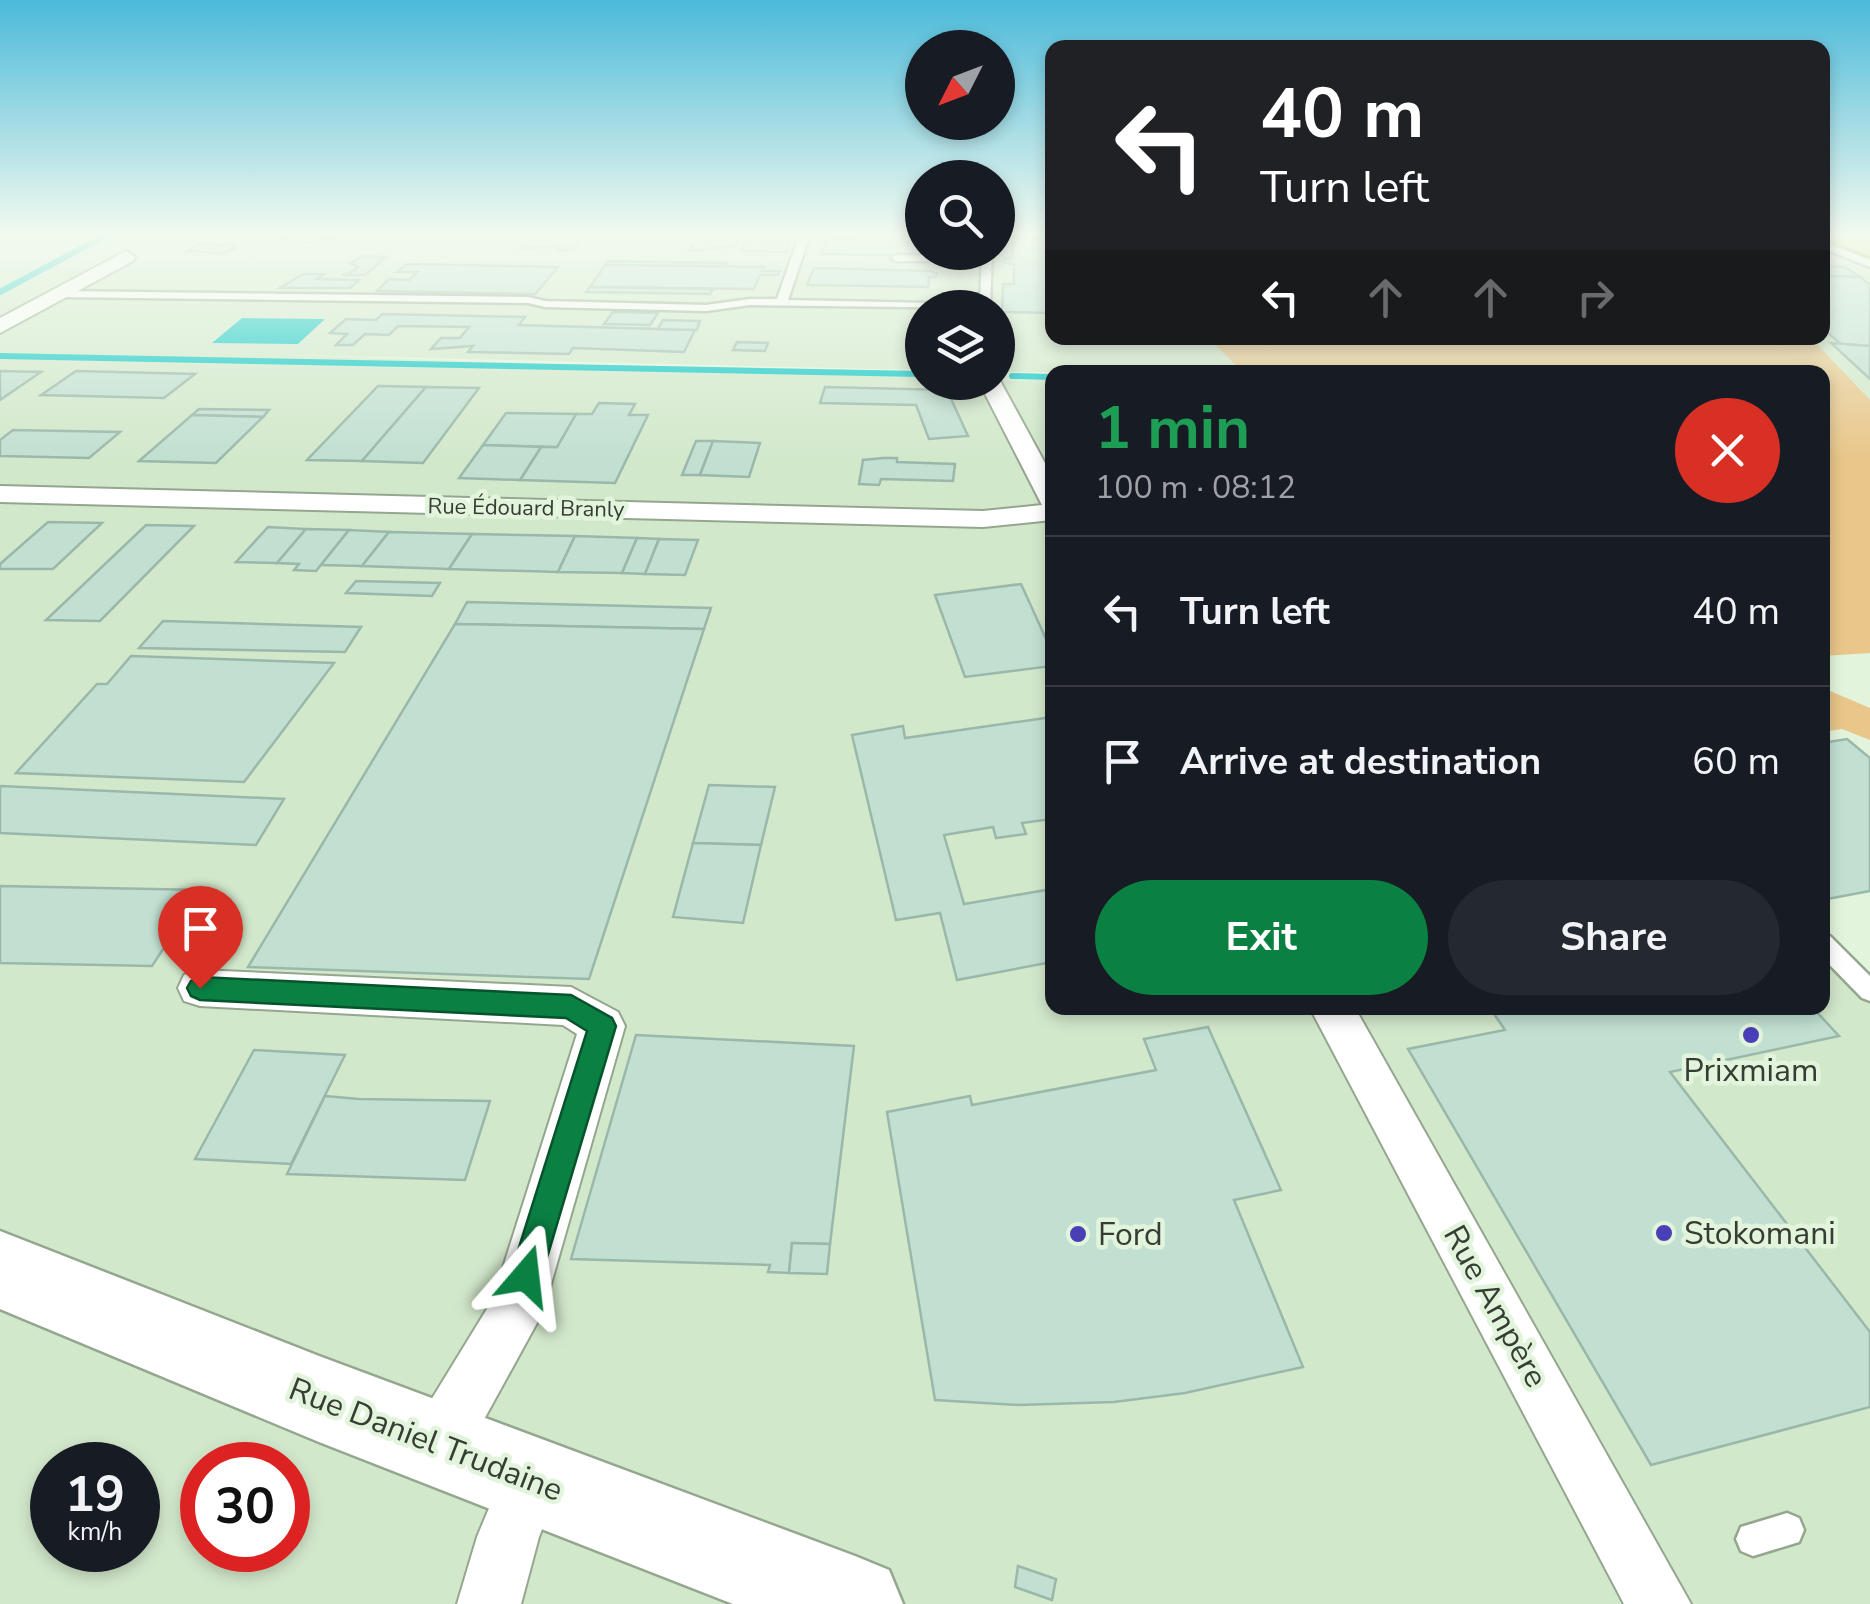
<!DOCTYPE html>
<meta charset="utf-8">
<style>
body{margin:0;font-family:"Nunito Sans",sans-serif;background:#242831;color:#f1f3f6;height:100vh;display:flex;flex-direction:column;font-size:38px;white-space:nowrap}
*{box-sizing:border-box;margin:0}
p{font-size:32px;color:#9ea1a6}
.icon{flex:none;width:55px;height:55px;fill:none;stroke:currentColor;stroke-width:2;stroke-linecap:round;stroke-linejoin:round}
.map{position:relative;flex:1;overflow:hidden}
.panel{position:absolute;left:1045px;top:365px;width:785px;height:650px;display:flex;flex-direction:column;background:#171b24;border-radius:20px;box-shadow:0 5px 15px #0003}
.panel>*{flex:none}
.banner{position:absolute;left:1045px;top:40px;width:785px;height:305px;border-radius:20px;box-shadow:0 5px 15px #0003;background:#202124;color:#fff;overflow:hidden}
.needle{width:65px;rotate:228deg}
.buttons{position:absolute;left:905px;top:30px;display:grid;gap:20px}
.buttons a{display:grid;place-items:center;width:110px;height:110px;border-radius:50%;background:#171b24;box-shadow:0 5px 15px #0003;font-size:50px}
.speed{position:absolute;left:30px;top:1442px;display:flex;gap:20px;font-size:50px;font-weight:700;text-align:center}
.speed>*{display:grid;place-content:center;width:130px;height:130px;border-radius:50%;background:#171b24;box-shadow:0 5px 15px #0003;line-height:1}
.speed small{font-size:25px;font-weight:400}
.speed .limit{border:15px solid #d22;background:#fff;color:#111}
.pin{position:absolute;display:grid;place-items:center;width:85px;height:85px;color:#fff;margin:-102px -42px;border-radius:50% 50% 50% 0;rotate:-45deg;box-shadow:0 0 10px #0007}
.pin .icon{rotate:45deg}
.me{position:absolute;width:110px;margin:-55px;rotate:17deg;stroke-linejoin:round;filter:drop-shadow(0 0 8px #0008)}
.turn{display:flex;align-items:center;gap:35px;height:210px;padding:0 50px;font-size:45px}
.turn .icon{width:130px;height:130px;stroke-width:2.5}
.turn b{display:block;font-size:70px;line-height:85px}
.lanes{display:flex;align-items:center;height:95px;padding:0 50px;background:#0003;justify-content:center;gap:50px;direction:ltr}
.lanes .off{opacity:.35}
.round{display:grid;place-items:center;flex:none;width:105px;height:105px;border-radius:52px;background:#242831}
.headline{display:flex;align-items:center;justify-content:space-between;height:170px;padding:0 50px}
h1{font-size:60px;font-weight:700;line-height:75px;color:#1e9e55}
.cta{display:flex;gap:20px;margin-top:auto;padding:20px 50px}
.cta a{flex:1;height:115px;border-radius:60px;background:#0b8043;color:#fff;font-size:40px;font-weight:700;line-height:115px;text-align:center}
.cta a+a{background:#242831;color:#f1f3f6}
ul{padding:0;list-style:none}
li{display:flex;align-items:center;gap:30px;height:150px;padding:0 50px;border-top:2px solid #363941}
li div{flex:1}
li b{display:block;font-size:38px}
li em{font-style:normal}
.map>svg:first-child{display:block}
.built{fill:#d2e8cb;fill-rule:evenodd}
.green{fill:#e9c68a}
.water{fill:#00c4c5}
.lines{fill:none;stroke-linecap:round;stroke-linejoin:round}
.stream{stroke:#00c4c5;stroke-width:6}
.building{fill:#c1e0d2;stroke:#9ab8aa;stroke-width:2.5}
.lane-casing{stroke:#95a68f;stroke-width:5}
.street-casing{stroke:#95a68f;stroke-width:4}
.secondary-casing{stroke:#95a68f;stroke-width:5}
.primary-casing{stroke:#969924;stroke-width:5}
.lane{fill:#fff;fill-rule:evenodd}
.street{fill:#fff;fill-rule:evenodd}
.secondary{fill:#fff;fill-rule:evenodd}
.primary{fill:#dfdf76;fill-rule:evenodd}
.route{fill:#0b8043;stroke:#07532c;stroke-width:2.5}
.poi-dot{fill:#493fb6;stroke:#e2f5dc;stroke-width:4}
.labels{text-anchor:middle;stroke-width:9;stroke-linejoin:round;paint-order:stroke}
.far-street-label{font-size:22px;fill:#363d34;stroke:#e2f5dc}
.near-poi-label{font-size:32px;fill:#363d34;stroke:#e2f5dc;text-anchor:start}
.near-street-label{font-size:32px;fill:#363d34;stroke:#e2f5dc}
</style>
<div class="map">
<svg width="1870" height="1604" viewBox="0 0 1870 1604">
<rect width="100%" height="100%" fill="#e2f5dc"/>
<g class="built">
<path d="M0,234H922V252H998V234H1052V338H1216L1250,372H998V308H922V370L255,354L922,376V382L1052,380V1008H1822L1823,934L1870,981V1604H0ZM52,1465H138V1550H52ZM202,1465H288V1550H202Z"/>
<path d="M1823,234H1844L1870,245V418L1786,338H1822Z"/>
</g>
<g class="green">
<path d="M1208,338H1811L1870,400V653L1823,656L1822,372H1243Z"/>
<path d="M1823,688L1870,708V740L1842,729L1823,732Z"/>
</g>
<path class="water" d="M242,318L325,319L298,344L212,343Z"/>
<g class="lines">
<g class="stream">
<path d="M0,292L108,234"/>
<path d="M0,356L922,374"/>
<path d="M1012,376L1052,377"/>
</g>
</g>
<g class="building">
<path d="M276,234H354L305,243L280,239Z"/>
<path d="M534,234H584L572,250H557L560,246L520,249Z"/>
<path d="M715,237H739L735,246L689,251L695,241H713Z"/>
<path d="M1013,238L1052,239V313L1002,312L1003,284H1014V264L1005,263V258H1012Z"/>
<path d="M827,239L922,241V252H946V256L821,254Z"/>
<path d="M745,241L790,242L787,252L741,251Z"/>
<path d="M199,244L235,245L231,248H237L222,253L187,251Z"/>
<path d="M364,256L386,257L365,275H342L352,272L358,267L350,263Z"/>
<path d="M608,261L727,263L724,267L605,265Z"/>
<path d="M407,264L558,267L535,294L377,291L389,279L409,280L417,272H397Z"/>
<path d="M605,265L764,267L762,271H780L778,275H760L754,289L590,287Z"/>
<path d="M1822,266L1845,267L1860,277L1822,276Z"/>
<path d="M814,268L930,271L937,273L936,277H929L928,287L807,285Z"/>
<path d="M303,274H324L317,279L359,280L350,288H280Z"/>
<path d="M1822,276L1860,277L1870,285V346L1841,344L1822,328Z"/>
<path d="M590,287L713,289L710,294L586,292Z"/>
<path d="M613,312L658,313L650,325L604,324Z"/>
<path d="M382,314L525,317L519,325L695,330L684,352L573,348L569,354L468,352L473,346L431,349L441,338H460L469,327L398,326L389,335L365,334L353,345H336L347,334L330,333L346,319L376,320Z"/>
<path d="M663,320L700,321L697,330L658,329Z"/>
<path d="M737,342L768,343L765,351L733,350Z"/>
<path d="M1831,343L1870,346V379Z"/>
<path d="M0,371L41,372L0,400Z"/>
<path d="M76,371L195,374L164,398L41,395Z"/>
<path d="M378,386L426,387L362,461L307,460Z"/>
<path d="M426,387L479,388L423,463L362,461Z"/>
<path d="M825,387L947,390L968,436L929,439L916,405L820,403Z"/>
<path d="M599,403L635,404L629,415H648L615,483L520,480L541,447H557L576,414H592Z"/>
<path d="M199,409L269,410L263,417L192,415Z"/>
<path d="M506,413L576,414L557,447L483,445Z"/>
<path d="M192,415L263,417L216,463L139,461Z"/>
<path d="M13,430L120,432L89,458L0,456V440Z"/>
<path d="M696,441H713L700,475H682Z"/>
<path d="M713,441L760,443L749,477L700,475Z"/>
<path d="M483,445L541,447L520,480L459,478Z"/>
<path d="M883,458H897V462L955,464L953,481L881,479L879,485L859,484L863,460Z"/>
<path d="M48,522L102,523L53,569H0V564Z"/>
<path d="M146,525L194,526L100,621L46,620Z"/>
<path d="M268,527L306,529L277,563L236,562Z"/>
<path d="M306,529L349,530L316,571L294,570L299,564L277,563Z"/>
<path d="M349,530L389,532L362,566L321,565Z"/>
<path d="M389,532L472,534L449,569L362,566Z"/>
<path d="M472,534L575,536L558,572L449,569Z"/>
<path d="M575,536L637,538L622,573L558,572Z"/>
<path d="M637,538L659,539L645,574L622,573Z"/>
<path d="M659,539L698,540L685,575L645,574Z"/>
<path d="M356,581L440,583L432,596L346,593Z"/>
<path d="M1021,584L1052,652V666L965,677L935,595Z"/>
<path d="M467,602L711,608L704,629L455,624Z"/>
<path d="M163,621L361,627L345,652L139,648Z"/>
<path d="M455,624L704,629L589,979L248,967Z"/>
<path d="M131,656L334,663L244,782L16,773L97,684H107Z"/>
<path d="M1052,717V819L1022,823L1026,834L996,838L993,827L944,835L964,904L1052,889V962L957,980L940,913L896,920L852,735L903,726L905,738Z"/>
<path d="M1847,739L1870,758V891L1822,900V743Z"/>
<path d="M709,785L775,787L761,845L693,843Z"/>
<path d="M0,787L1,786L284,799L256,845L0,833Z"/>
<path d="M693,843L761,845L743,923L673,917Z"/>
<path d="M0,886L202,890L152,966L0,963Z"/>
<path d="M1490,1008H1813L1839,1036L1670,1072L1870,1332V1407L1651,1465L1408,1049L1505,1030Z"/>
<path d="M1208,1027L1281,1190L1234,1200L1303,1367L1185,1393L1114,1402L1019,1405L935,1400L887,1112L970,1096L972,1105L1156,1070L1144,1039Z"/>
<path d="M636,1035L854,1046L830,1244L792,1243L789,1273L768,1272L770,1265L571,1259Z"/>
<path d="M254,1050L345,1055L291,1164L195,1159Z"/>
<path d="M325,1096L359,1099L490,1101L465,1180L287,1174Z"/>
<path d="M792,1243L830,1244L827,1274L789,1273Z"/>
<path d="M1018,1566L1056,1579L1052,1600L1015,1587Z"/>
</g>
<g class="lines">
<g class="lane-casing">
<g id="lane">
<path d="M800,234H810L788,300L980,304L982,252H992L990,308L750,305L706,311L545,307L528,303L60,297L55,294L60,291L528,297L545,301L706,305L750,299H777Z"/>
<path d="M1822,241L1870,260V267L1822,248Z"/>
<path d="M947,252H957L955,261H896L891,258L896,255L946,256Z"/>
<path d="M1822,933L1830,936L1870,976V1001L1862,998L1822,957Z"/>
<path d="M1787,1513L1799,1518L1804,1530L1799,1542L1753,1556L1741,1551L1736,1539L1741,1527Z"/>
</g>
</g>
<g class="street-casing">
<g id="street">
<path d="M126,251L135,257L133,261L0,333V318Z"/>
<path d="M998,377L1052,476V520L983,527L0,502V486L983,511L1042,505L979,382H998Z"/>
<path d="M200,970L571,987L618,1012L625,1026L543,1312L459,1465L438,1474L417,1465L408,1444L417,1423L493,1299L577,1034L563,1025L200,1006L184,1001L178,988L184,975Z"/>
<path d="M1310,1008H1355L1691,1604H1624Z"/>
<path d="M531,1449L552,1458L561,1479L539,1537L521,1604H457L477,1537L510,1458Z"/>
</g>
</g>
<g class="secondary-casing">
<path id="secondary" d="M0,1231L319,1356L855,1556L889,1570L903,1604H733L319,1442L0,1309Z"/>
</g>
<g class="primary-casing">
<path id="primary" d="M1825,234H1861L1870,238V256L1829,240Z"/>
</g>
<use href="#lane" class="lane"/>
<use href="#street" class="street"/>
<use href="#secondary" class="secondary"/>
<use href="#primary" class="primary"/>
</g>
<linearGradient id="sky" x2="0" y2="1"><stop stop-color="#4bbada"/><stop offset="0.51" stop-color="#f2faef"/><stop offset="1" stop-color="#f2faef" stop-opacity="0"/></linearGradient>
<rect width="1870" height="459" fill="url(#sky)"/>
<path class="route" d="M200,977L571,995L612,1018L616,1026L538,1288L526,1292L515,1288L510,1276L587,1031L566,1018L200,1000L191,996L187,988L191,981Z"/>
<g class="poi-dot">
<circle cx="1751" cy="1035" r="10"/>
<circle cx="1664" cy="1233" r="10"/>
<circle cx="1078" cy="1234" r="10"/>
</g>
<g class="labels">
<g class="far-street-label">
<text transform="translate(526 507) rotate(1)" y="8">Rue Édouard Branly</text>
</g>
<g class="near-poi-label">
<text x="1751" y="1081" text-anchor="middle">Prixmiam</text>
<text x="1684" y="1244">Stokomani</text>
<text x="1098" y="1245">Ford</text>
</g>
<g class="near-street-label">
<text transform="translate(1496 1306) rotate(61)" y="11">Rue Ampère</text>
<text transform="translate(426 1439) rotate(21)" y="11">Rue Daniel Trudaine</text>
</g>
</g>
</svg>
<div class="buttons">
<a><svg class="needle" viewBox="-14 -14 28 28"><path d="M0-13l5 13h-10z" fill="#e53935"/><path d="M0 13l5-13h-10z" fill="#9ea1a6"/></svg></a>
<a><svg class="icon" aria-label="search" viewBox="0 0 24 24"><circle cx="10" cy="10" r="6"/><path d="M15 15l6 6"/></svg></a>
<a><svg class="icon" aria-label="layers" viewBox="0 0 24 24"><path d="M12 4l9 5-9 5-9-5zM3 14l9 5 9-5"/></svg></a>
</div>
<div class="speed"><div>19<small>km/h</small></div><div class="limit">30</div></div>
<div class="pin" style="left:200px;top:988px;background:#d93025"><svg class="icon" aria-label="arrive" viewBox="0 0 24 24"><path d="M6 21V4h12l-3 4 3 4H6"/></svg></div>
<svg class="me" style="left:526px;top:1276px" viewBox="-20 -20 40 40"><path d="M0-17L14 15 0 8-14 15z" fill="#0b8043" stroke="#fff" stroke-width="4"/></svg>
<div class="banner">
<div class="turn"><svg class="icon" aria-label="left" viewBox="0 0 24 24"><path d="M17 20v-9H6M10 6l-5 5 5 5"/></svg><div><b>40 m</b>Turn left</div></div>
<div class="lanes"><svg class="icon" aria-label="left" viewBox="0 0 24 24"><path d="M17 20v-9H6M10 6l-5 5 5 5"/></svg><svg class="icon off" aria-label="ahead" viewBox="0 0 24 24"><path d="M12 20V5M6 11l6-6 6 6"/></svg><svg class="icon off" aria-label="ahead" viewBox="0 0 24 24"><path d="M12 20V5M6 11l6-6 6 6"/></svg><svg class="icon off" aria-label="right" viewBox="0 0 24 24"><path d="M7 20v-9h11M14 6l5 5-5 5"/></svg></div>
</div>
<section class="panel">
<div class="headline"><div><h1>1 min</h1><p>100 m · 08:12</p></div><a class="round" style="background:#d93025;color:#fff"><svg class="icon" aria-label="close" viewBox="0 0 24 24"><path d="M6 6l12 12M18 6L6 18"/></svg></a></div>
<ul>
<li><svg class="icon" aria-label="left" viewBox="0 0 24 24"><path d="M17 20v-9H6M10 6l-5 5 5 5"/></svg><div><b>Turn left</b></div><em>40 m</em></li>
<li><svg class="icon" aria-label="arrive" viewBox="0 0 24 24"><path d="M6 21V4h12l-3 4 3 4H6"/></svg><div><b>Arrive at destination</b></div><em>60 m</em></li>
</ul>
<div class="cta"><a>Exit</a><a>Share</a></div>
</section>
</div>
